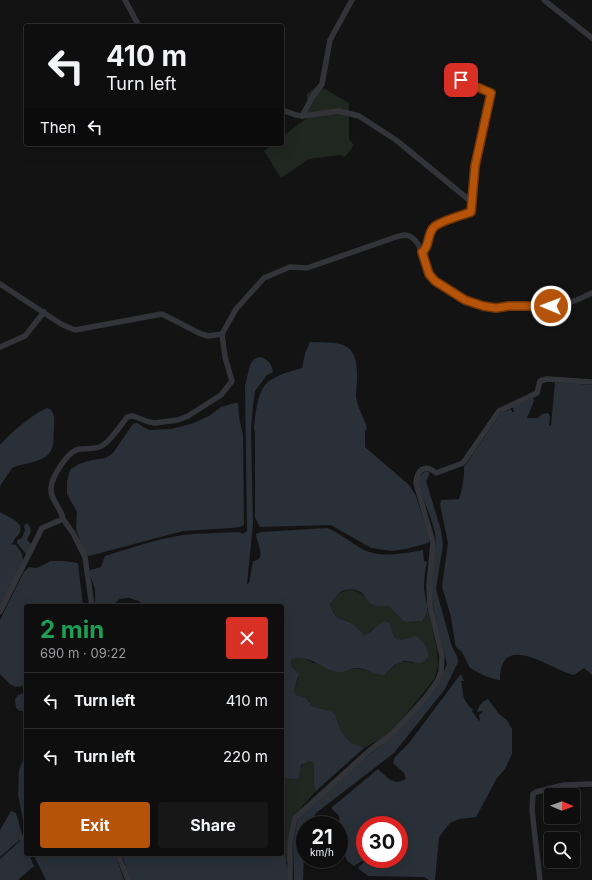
<!DOCTYPE html>
<meta charset="utf-8">
<style>
body{margin:0;font-family:Inter,sans-serif;background:#171718;color:#f1f3f6;height:100vh;display:flex;flex-direction:column;font-size:15px;white-space:nowrap}
*{box-sizing:border-box;margin:0}
p{font-size:13px;color:#9b9c9e}
.icon{flex:none;width:22px;height:22px;fill:none;stroke:currentColor;stroke-width:2;stroke-linecap:round;stroke-linejoin:round}
.map{position:relative;flex:1;overflow:hidden}
.sheet{position:absolute;left:24px;top:604px;width:260px;height:252px;display:flex;flex-direction:column;background:#0e0e0f;border-radius:4px;box-shadow:0 4px 16px #0002,0 0 0 1px #2e2e2f}
.sheet>*{flex:none}
.guide{position:absolute;left:24px;top:24px;width:260px;height:122px;border-radius:4px;box-shadow:0 4px 16px #0002,0 0 0 1px #2e2e2f;background:#0e0e0f;color:#f1f3f6;overflow:hidden}
.needle{width:26px;rotate:91deg}
.fabs{position:absolute;left:544px;top:788px;display:grid;gap:8px}
.fabs a{display:grid;place-items:center;width:36px;height:36px;border-radius:4px;background:#0e0e0f;box-shadow:0 4px 16px #0002,0 0 0 1px #2e2e2f;font-size:20px}
.speed{position:absolute;left:296px;top:816px;display:flex;gap:8px;font-size:20px;font-weight:700;text-align:center}
.speed>*{display:grid;place-content:center;width:52px;height:52px;border-radius:50%;background:#0e0e0f;box-shadow:0 4px 16px #0002,0 0 0 1px #2e2e2f;line-height:1}
.speed small{font-size:10px;font-weight:400}
.speed .limit{border:6px solid #d22;background:#fff;color:#111}
.pin{position:absolute;display:grid;place-items:center;width:34px;height:34px;color:#fff;margin:-17px;border-radius:8px;box-shadow:0 2px 6px #0006}
.me{position:absolute;width:44px;margin:-22px;rotate:271deg;stroke-linejoin:round;filter:drop-shadow(0 0 3px #0008)}
.turn{display:flex;align-items:center;gap:14px;height:84px;padding:0 16px;font-size:18px}
.turn .icon{width:52px;height:52px;stroke-width:2.5}
.turn b{display:block;font-size:28px;line-height:34px}
.then{display:flex;align-items:center;height:38px;padding:0 16px;background:#0003;gap:8px;font-size:15px}
.round{display:grid;place-items:center;flex:none;width:42px;height:42px;border-radius:4px;background:#171718}
.summary{display:flex;align-items:center;justify-content:space-between;height:68px;padding:0 16px}
h1{font-size:24px;font-weight:700;line-height:30px;color:#1e9e55}
.primary-button{display:flex;gap:8px;margin-top:auto;padding:8px 16px}
.primary-button a{flex:1;height:46px;border-radius:4px;background:#b45309;color:#fff;font-size:16px;font-weight:700;line-height:46px;text-align:center}
.primary-button a+a{background:#171718;color:#f1f3f6}
ul{padding:0;list-style:none}
li{display:flex;align-items:center;gap:12px;height:56px;padding:0 16px;border-top:1px solid #2e2e2f}
li div{flex:1}
li b{display:block;font-size:15px}
li em{font-style:normal}
.map>svg:first-child{display:block}
.green{fill:#1f2720}
.water{fill:#293038}
.lines{fill:none;stroke-linecap:round;stroke-linejoin:round}
.minor{stroke:#333439;stroke-width:5.5}
.route-casing{stroke:#753606;stroke-width:10}
.route{stroke:#b45309;stroke-width:7}
</style>
<div class="map">
<svg width="592" height="880" viewBox="0 0 592 880">
<rect width="100%" height="100%" fill="#131314"/>
<g class="green">
<path d="M318,85L349,103V139L354,145L345,157L341,155L309,159L281,178L264,151L273,144H282V137L307,118V94Z"/>
<path d="M349,589C360,591 365,596 373,605L389,606L401,619L422,621L425,618L428,609L437,650L438,665L435,678L394,729L379,740L364,748C343,740 342,734 335,714C327,709 320,710 312,706L309,700L296,695L294,690L299,676L296,671L291,666V660L295,658L303,657L313,663L360,669L384,675C395,665 398,659 414,663L402,641C393,639 392,631 390,623L371,630L368,634L364,635C361,632 358,628 354,625C343,617 335,623 330,604L336,595Z"/>
<path d="M310,761L313,763C316,773 311,782 316,791L292,818L288,845V861H286L285,849L282,845V778H299C301,769 299,764 310,761Z"/>
</g>
<g class="water">
<path d="M310,342C341,343 358,340 357,378C357,384 356,390 356,396C357,408 365,418 367,429L365,431V447L409,485L416,496L429,537V542L425,544L406,549L392,551L371,548L331,525L260,527L255,518V432L254,428C255,416 257,395 265,385C272,376 291,371 302,368L305,354Z"/>
<path d="M260,357C268,359 272,364 273,372L267,375L255,391L253,406L251,428L253,524L247,584L249,583L253,561C268,560 256,542 256,534L262,532L327,528C340,533 350,542 362,549C381,559 404,553 423,550L424,561L427,562C425,570 424,580 424,588C425,601 432,610 422,621L406,622L401,619L389,606C384,606 377,607 373,605C367,602 366,597 362,593C355,588 344,588 338,594C335,597 333,601 330,604C335,623 343,617 354,625C358,628 361,632 364,635C371,633 377,625 384,621L390,623C394,643 398,642 416,636C424,642 429,649 428,658L421,663L404,661L394,665L384,675C374,675 364,667 354,668C345,670 344,674 333,671C320,667 305,652 291,660V666L299,674L294,690L296,695C304,697 308,698 312,706C321,710 326,708 335,714C342,734 343,740 364,748L316,791C311,782 316,773 313,763L310,761L305,763L301,765L299,779L282,778V606H149L143,605L139,601L129,598L120,599L111,606H95V589L90,575V570L101,567L105,556C130,548 157,539 183,535C202,533 221,533 240,532L242,534L247,531L245,386L250,365L254,359Z"/>
<path d="M555,382L592,385V675L584,668L574,675C551,670 500,629 500,680H498L485,676L470,668L462,652L456,647L455,643L451,617L442,586L448,543L440,504L441,500L459,499C462,491 465,475 464,467L501,413L511,409L512,412H514L513,407L533,398L534,401L527,418H538L542,414L548,413L550,416L549,425L551,426Z"/>
<path d="M235,403H238L239,417L243,435L244,525L239,527L232,528L183,531L89,556L85,554L76,529L77,512L67,494V482L69,473L71,469L79,464L92,460L106,458L113,453L133,424L137,423L149,430L171,429L191,424L209,416L221,407Z"/>
<path d="M47,408L50,409C56,414 54,422 54,429C53,434 54,440 53,445C49,464 26,461 12,468L0,486V445C10,433 33,414 47,408Z"/>
<path d="M426,471L430,473L426,481L441,530L443,545L436,589L452,647L457,656L458,662L445,689L394,753L316,813L309,825H305L303,880H294L293,842L298,818L347,773L385,742L400,729L429,696L442,676L447,664L445,655L440,638L430,590L434,550C442,537 422,498 417,483L421,475Z"/>
<path d="M0,512C7,517 24,521 20,532C19,536 14,537 13,543L10,544L16,545L22,554L23,562L0,607Z"/>
<path d="M27,523C33,530 31,532 27,540L32,545L26,554L17,543V540L22,538L25,530L24,526Z"/>
<path d="M51,561H64L78,563L83,606H26V711H20L16,708L15,699L18,695L24,693L25,689L22,686L15,687L10,684L0,674V620L24,572L29,567L37,568Z"/>
<path d="M460,675H461L464,681H461C465,697 460,697 473,710L472,711L479,721L480,720L479,715L483,712L482,711L477,712C479,705 482,702 488,699L499,714L507,720L512,729V754L505,769L497,778L476,817L459,819L450,823L439,837L435,880H429L424,877L368,876L358,868C368,858 369,858 382,861L385,859H399V825C388,825 375,823 365,825V859L354,866L347,861L345,855L346,849L339,834L340,827L339,816L331,808L378,769C389,778 392,786 406,779L404,773L393,763L395,757L409,743Z"/>
<path d="M26,753V834L18,795L19,770Z"/>
<path d="M11,811L16,813L23,837L0,857V830Z"/>
<path d="M22,839L26,849V854H29L34,866L18,880H0V859Z"/>
<path d="M282,845L285,849L288,880H130L122,854H282Z"/>
<path d="M33,854H115L124,880H46Z"/>
</g>
<g class="lines">
<g class="minor">
<path d="M125,0L139,26"/>
<path d="M544,0L592,38"/>
<path d="M282,110L296,115L302,116L339,111L359,116L396,140L468,199L472,203"/>
<path d="M302,116L313,96L322,84L330,40L352,0"/>
<path d="M422,252L424,251L432,230L435,226L471,213L475,166L491,93L461,80"/>
<path d="M0,284L61,324L75,330L162,314L201,334L208,336L222,334L236,309L264,278L290,267L307,268L393,238C399,236 406,233 411,237C425,246 423,268 433,279C444,292 480,308 496,308C506,307 515,306 524,306C536,306 549,308 561,305C572,303 582,298 592,293"/>
<path d="M0,347L25,336L44,312"/>
<path d="M63,519L73,533L85,557L92,606"/>
<path d="M0,612L42,528L63,519C61,507 50,500 51,488C52,476 68,451 79,449C86,448 97,450 103,445C108,443 123,423 127,417L133,416L149,422L155,423L178,420L188,416L221,395L232,381L225,357L222,334"/>
<path d="M22,838L26,837"/>
<path d="M118,854L128,880"/>
<path d="M290,880V842L295,818L369,751L393,733L426,697L438,680L441,672L442,656L430,606L429,585L433,543L416,483C417,470 425,463 436,473L463,463L499,411L537,393L540,381L547,379L592,382"/>
<path d="M540,880L532,810L533,794L536,792L564,785L592,784"/>
</g>
</g>
<g class="lines">
<g class="route-casing">
<path id="route" d="M461,80L491,93L475,166L471,212C463,215 440,221 434,227C427,233 430,247 422,252L429,274L435,281L465,300L483,306L496,308L509,306H551"/>
</g>
<use href="#route" class="route"/>
</g>
</svg>
<div class="fabs">
<a><svg class="needle" viewBox="-14 -14 28 28"><path d="M0-13l5 13h-10z" fill="#e53935"/><path d="M0 13l5-13h-10z" fill="#9b9c9e"/></svg></a>
<a><svg class="icon" aria-label="search" viewBox="0 0 24 24"><circle cx="10" cy="10" r="6"/><path d="M15 15l6 6"/></svg></a>
</div>
<div class="speed"><div>21<small>km/h</small></div><div class="limit">30</div></div>
<div class="pin" style="left:461px;top:80px;background:#d93025"><svg class="icon" aria-label="arrive" viewBox="0 0 24 24"><path d="M6 21V4h12l-3 4 3 4H6"/></svg></div>
<svg class="me" style="left:551px;top:306px" viewBox="-20 -20 40 40"><circle r="17" fill="#b45309" stroke="#fff" stroke-width="3"/><path d="M0-11L8 9 0 5-8 9z" fill="#fff"/></svg>
<div class="guide">
<div class="turn"><svg class="icon" aria-label="left" viewBox="0 0 24 24"><path d="M17 20v-9H6M10 6l-5 5 5 5"/></svg><div><b>410 m</b>Turn left</div></div>
<div class="then">Then<svg class="icon" aria-label="left" viewBox="0 0 24 24"><path d="M17 20v-9H6M10 6l-5 5 5 5"/></svg></div>
</div>
<section class="sheet">
<div class="summary"><div><h1>2 min</h1><p>690 m · 09:22</p></div><a class="round" style="background:#d93025;color:#fff"><svg class="icon" aria-label="close" viewBox="0 0 24 24"><path d="M6 6l12 12M18 6L6 18"/></svg></a></div>
<ul>
<li><svg class="icon" aria-label="left" viewBox="0 0 24 24"><path d="M17 20v-9H6M10 6l-5 5 5 5"/></svg><div><b>Turn left</b></div><em>410 m</em></li>
<li><svg class="icon" aria-label="left" viewBox="0 0 24 24"><path d="M17 20v-9H6M10 6l-5 5 5 5"/></svg><div><b>Turn left</b></div><em>220 m</em></li>
</ul>
<div class="primary-button"><a>Exit</a><a>Share</a></div>
</section>
</div>
